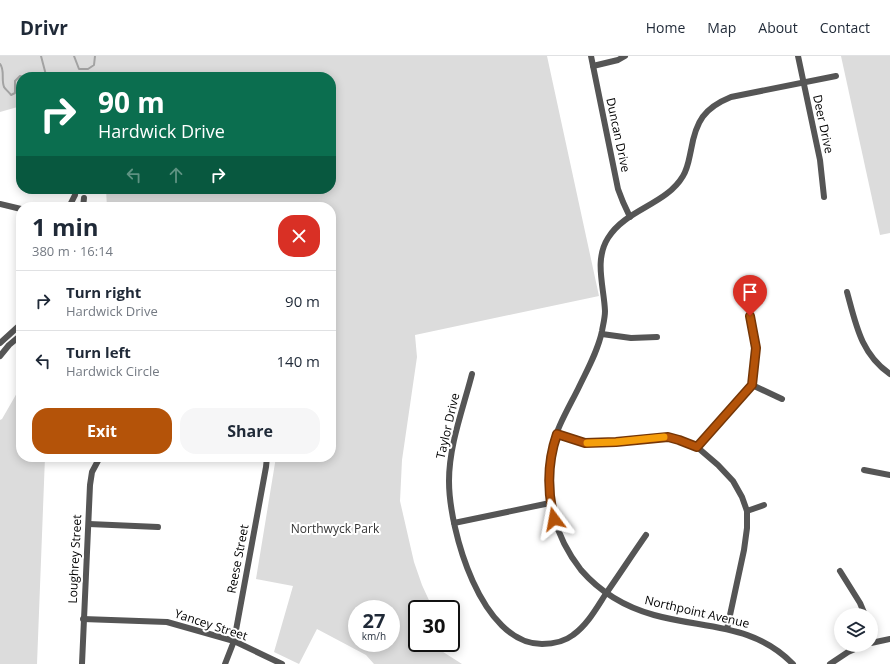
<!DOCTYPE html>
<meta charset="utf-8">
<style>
body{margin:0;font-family:"Open Sans",sans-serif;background:#f6f6f7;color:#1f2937;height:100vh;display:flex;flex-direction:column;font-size:15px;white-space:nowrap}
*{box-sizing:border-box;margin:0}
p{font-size:13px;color:#747a83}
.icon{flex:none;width:22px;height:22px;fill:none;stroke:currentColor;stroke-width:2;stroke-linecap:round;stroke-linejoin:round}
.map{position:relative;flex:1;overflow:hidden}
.sheet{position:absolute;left:16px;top:146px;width:320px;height:260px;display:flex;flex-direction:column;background:#fff;border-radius:16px;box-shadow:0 2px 10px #0003}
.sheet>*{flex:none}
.banner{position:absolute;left:16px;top:16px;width:320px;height:122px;border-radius:16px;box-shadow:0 2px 10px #0003;background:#0b6e4f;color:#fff;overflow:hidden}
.buttons{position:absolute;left:834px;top:552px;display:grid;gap:8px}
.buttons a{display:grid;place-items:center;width:44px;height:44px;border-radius:50%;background:#fff;box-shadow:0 2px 10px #0003;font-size:20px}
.speed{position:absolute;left:348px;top:544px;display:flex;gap:8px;font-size:20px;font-weight:700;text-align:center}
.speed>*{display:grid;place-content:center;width:52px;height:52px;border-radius:50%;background:#fff;box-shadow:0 2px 10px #0003;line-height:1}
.speed small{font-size:10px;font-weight:400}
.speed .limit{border:2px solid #111;border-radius:6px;background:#fff;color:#111}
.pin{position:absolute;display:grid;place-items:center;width:34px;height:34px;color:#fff;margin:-41px -17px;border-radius:50% 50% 50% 0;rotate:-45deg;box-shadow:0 0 4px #0007}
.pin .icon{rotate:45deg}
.me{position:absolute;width:44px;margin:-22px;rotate:347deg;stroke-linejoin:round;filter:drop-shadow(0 0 3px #0008)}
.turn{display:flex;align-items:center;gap:14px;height:84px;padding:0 16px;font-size:18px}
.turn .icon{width:52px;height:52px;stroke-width:2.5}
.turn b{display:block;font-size:28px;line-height:34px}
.lanes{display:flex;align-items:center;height:38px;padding:0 16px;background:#0003;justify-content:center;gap:20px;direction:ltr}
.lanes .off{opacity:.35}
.round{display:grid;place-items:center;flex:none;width:42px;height:42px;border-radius:16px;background:#f6f6f7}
.overview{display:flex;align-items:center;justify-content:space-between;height:68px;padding:0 16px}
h1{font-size:24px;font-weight:700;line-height:30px}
.cta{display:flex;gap:8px;margin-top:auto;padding:8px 16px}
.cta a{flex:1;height:46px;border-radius:16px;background:#b45309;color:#fff;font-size:16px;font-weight:700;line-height:46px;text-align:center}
.cta a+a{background:#f6f6f7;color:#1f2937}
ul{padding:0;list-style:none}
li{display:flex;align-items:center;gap:12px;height:60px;padding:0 16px;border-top:1px solid #e0e1e3}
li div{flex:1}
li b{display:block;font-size:15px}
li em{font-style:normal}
header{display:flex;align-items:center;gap:24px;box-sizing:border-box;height:56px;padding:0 20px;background:#fff;border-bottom:1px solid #e0e1e3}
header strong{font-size:19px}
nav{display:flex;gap:22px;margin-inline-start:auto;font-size:14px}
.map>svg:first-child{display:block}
.green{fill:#dcdcdc;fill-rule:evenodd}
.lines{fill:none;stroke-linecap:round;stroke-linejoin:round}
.stream{stroke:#a3a3a3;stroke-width:2}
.minor{stroke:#555;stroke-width:6}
.route-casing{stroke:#753606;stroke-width:10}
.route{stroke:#b45309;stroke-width:7}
.slow{stroke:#f59e0b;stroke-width:7}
.labels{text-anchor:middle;stroke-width:4;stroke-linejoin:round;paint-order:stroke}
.street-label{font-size:12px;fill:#000;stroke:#fff}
.park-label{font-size:12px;fill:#333;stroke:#fff}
</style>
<header>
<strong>Drivr</strong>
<nav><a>Home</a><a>Map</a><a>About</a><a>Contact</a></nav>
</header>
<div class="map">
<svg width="890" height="608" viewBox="0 0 890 608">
<rect width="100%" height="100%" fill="#fff"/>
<g class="green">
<path d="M0,0H547L599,240L415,279L417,301L402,404L400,445L414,506L422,529L433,553H417V587H442L440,594L462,608H374L366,599L317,573L299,608L274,596L293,530L256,523L276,401H331V151H107L106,133H331V21H21V50L0,56ZM357,553H391V587H357Z"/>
<path d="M841,0H890V177L880,179Z"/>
<path d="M21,330V401H45L37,608H0V364L2,363Z"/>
</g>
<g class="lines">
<g class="stream">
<path d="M41,0L46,19L44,21"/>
<path d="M74,0L79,13H88L94,9L95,0"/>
<path d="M0,8C5,14 1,23 4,31C5,33 9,36 11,39L15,37V25L20,20L25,21"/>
</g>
<g class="minor">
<path d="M591,0L618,133L623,146L630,161"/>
<path d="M798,0L820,104L824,141"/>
<path d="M593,10L618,4L625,0"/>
<path d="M0,148L21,153"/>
<path d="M69,151L75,139"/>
<path d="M83,151L84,142"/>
<path d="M847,236C856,269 861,298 890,318"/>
<path d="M602,278L631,282L657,281"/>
<path d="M0,287L21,268"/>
<path d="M0,300L9,289L21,279"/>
<path d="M472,318C463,353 449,389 449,425C449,474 481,588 542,588C553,588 564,586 573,579C587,569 596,553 605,539C619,519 632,499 646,479"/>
<path d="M752,329L782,343"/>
<path d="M557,378L585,387L616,386L668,381L679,384L697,391L718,409L733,425L742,441L747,455V472L744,494L727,573"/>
<path d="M697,391L752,329L756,292L750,260"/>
<path d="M864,414L890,419"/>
<path d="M747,455L764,449"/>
<path d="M454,467L550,447"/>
<path d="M89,468L158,471"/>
<path d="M840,515L860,547L865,559"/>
<path d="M83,563L167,566L234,585L282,608"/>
<path d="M871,587L890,583"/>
<path d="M82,608L90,429L92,416L100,401"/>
<path d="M225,608L234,585L266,411L267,401"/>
<path d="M793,608C753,567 704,573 654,559C625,551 601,537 581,514C555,481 542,436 551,395C556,373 568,353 578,333C587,314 598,295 602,275C603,269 605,262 605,255C604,231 594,204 608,182C626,153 666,149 683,120C688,112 689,103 691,94C696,65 704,52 731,41L836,20"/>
<path d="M830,608L848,596L864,589"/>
</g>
</g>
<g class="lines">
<g class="route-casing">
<path id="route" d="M554,463C547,434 547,407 557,378L585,387L616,386L668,381L679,384L697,391L752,329L756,292L750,260"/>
</g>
<use href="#route" class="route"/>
<path class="slow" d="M587,387L616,386L664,381"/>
</g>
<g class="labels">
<g class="street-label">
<text transform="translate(823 68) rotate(78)" y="4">Deer Drive</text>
<text transform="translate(618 79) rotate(78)" y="4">Duncan Drive</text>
<text transform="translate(448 370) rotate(-77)" y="4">Taylor Drive</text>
<text transform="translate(75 503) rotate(-87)" y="4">Loughrey Street</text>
<text transform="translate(238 503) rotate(-79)" y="4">Reese Street</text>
<text transform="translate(697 556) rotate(13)" y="4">Northpoint Avenue</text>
<text transform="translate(211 569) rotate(18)" y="4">Yancey Street</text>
</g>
<g class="park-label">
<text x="335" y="477">Northwyck Park</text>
</g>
</g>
</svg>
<div class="buttons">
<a><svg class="icon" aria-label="layers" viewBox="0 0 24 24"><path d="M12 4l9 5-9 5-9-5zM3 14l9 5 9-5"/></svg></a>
</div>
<div class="speed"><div>27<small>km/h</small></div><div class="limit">30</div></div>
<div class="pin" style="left:750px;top:260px;background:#d93025"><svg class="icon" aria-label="arrive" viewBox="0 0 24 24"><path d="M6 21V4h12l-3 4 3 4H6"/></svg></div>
<svg class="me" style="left:554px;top:463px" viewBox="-20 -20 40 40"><path d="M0-17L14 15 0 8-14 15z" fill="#b45309" stroke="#fff" stroke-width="4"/></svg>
<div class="banner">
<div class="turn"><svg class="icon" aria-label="right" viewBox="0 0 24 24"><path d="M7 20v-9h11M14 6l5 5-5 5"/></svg><div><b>90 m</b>Hardwick Drive</div></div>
<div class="lanes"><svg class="icon off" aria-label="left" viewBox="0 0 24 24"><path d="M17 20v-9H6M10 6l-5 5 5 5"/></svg><svg class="icon off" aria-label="ahead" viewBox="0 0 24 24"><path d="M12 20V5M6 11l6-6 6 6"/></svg><svg class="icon" aria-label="right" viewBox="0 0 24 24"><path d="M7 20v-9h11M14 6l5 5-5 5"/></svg></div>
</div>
<section class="sheet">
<div class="overview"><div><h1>1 min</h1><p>380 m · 16:14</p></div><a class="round" style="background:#d93025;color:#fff"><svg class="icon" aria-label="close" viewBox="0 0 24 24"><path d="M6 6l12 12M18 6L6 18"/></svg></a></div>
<ul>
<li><svg class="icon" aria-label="right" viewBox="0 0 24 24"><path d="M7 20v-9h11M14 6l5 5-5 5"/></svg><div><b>Turn right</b><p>Hardwick Drive</p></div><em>90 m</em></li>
<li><svg class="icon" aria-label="left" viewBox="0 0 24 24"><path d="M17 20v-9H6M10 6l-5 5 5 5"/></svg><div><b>Turn left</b><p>Hardwick Circle</p></div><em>140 m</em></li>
</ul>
<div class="cta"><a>Exit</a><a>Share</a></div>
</section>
</div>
